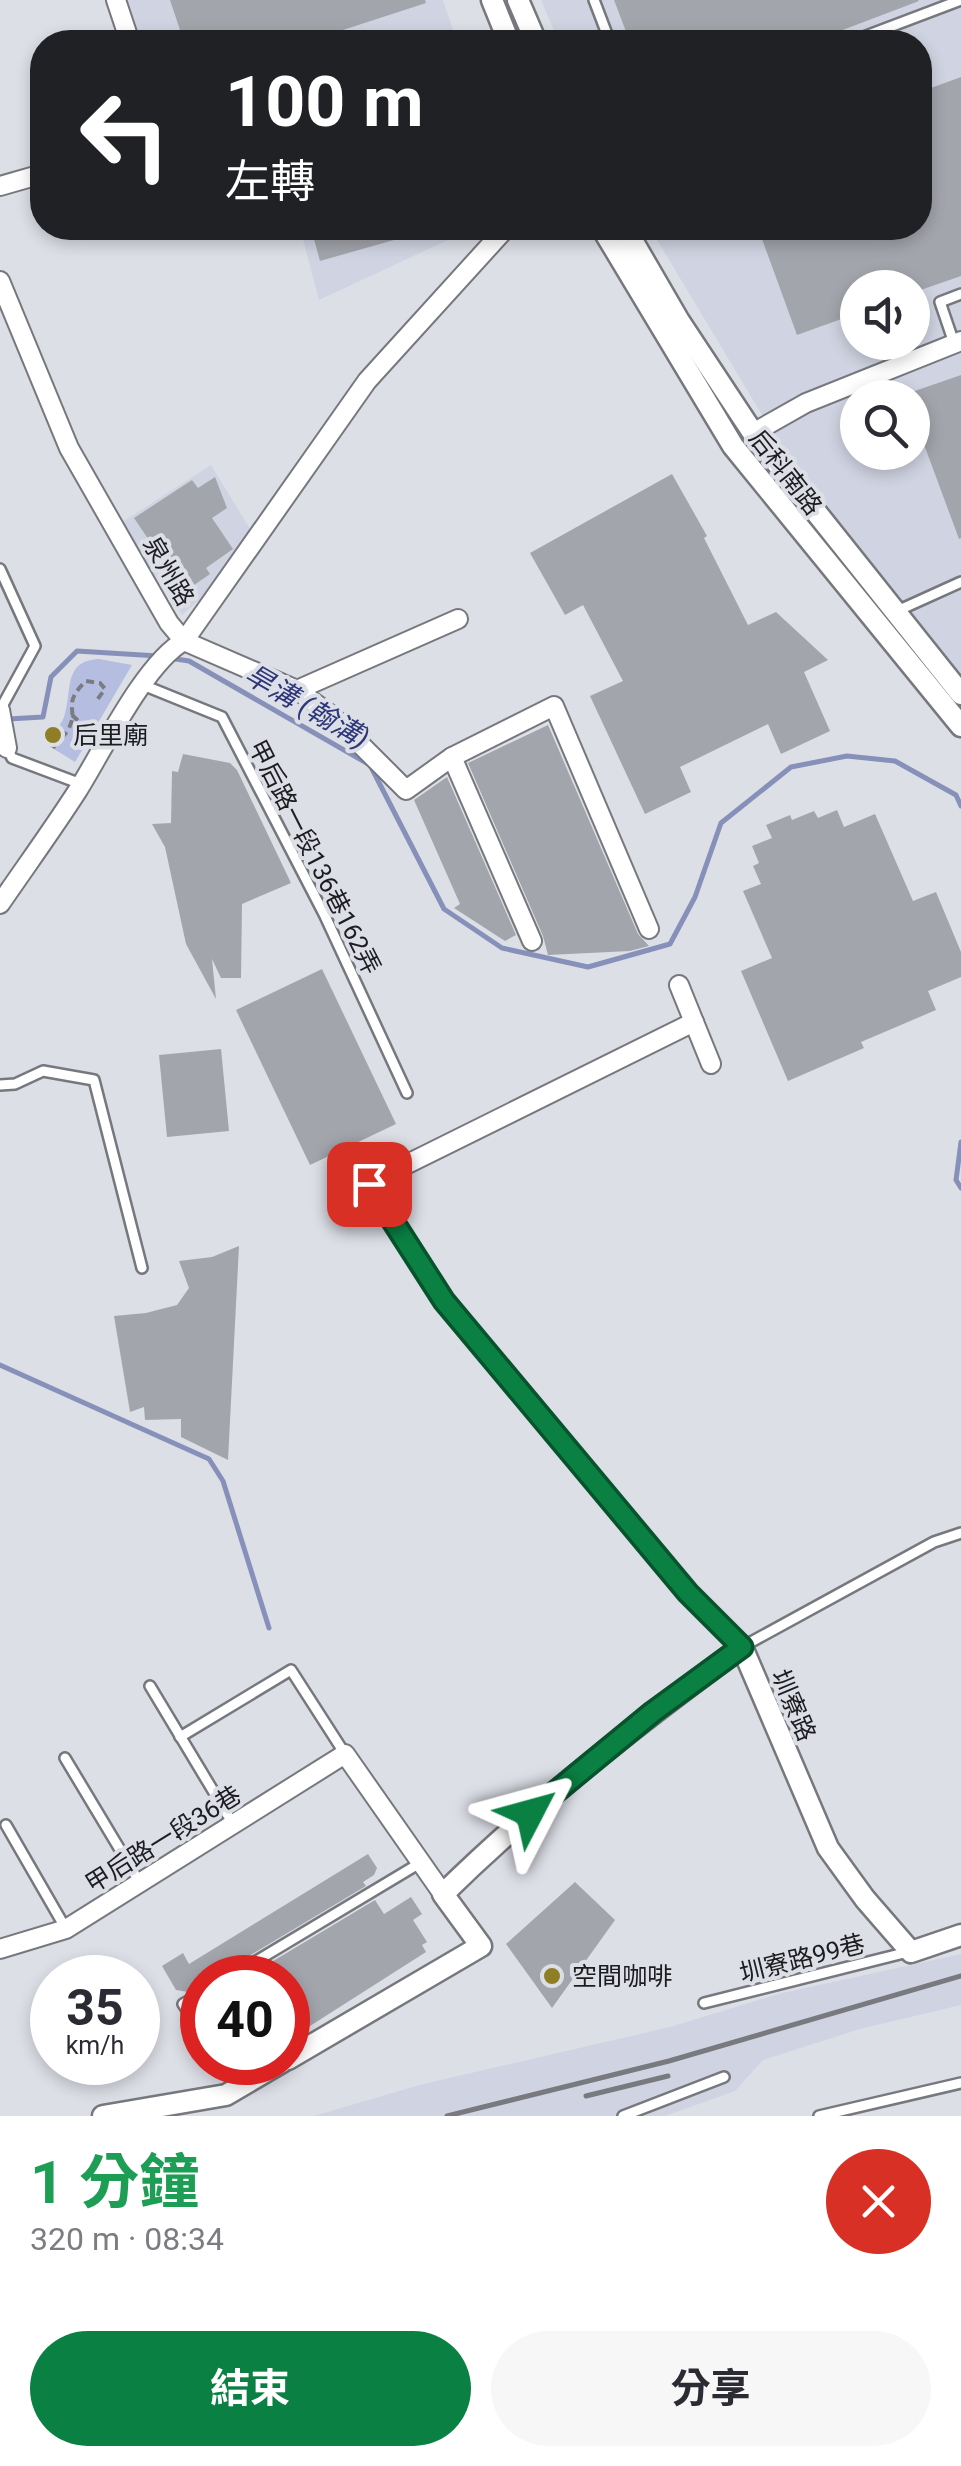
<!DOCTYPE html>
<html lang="zh-TW">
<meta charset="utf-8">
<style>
body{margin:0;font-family:Roboto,"Noto Sans TC",sans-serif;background:#f7f7f7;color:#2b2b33;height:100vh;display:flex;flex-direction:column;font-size:38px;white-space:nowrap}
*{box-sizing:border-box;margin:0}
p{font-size:32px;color:#7c7c81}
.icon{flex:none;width:55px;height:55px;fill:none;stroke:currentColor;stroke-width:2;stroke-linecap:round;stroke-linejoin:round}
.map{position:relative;height:2116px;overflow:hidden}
.panel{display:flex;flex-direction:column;background:#fff;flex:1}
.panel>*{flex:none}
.top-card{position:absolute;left:30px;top:30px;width:902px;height:210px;border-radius:40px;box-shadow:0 5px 15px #0003;background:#202124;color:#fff;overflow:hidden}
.controls{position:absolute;left:840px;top:270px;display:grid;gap:20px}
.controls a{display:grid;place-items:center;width:90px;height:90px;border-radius:50%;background:#fff;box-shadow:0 5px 15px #0003;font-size:50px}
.speed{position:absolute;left:30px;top:1955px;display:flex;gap:20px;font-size:50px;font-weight:700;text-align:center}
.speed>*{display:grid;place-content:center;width:130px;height:130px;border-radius:50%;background:#fff;box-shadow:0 5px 15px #0003;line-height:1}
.speed small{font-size:25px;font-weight:400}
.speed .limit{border:15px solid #d22;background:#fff;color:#111}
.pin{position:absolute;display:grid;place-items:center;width:85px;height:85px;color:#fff;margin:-42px;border-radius:20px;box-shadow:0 5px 15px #0006}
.me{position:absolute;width:110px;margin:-55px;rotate:51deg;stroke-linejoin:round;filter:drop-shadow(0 0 8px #0008)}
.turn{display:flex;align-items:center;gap:35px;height:210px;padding:0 30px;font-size:45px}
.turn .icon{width:130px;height:130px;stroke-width:2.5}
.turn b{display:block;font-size:70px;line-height:85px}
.round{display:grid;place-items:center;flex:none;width:105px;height:105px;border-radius:52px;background:#f7f7f7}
.summary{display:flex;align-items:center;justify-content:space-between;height:170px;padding:0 30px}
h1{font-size:60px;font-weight:700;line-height:75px;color:#1e9e55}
.primary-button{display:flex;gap:20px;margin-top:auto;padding:20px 30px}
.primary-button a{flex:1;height:115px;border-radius:60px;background:#0b8043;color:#fff;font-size:40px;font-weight:700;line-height:115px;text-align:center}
.primary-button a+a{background:#f7f7f7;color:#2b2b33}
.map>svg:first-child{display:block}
.built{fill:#d0d4e2;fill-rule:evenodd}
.green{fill:#b5bee1}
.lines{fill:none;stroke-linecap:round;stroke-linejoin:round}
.stream{stroke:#8690b9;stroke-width:5}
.building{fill:#a3a5ac}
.service-casing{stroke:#76787e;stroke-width:14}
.minor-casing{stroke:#76787e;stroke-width:22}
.tertiary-casing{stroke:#76787e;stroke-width:25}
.path{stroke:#7b7c81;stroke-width:4;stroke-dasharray:8 5;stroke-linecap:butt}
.service{stroke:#fff;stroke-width:9}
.minor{stroke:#fff;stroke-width:18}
.tertiary{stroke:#fff;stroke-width:20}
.rail{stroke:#797a7f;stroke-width:5}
.route-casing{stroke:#07532c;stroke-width:25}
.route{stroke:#0b8043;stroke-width:18}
.poi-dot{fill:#8f7e25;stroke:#dddfe7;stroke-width:4}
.labels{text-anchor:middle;stroke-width:8;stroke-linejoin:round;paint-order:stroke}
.street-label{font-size:25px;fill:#1d1d20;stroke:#dddfe7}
.poi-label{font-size:25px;fill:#1d1d20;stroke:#dddfe7;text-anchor:start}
.water-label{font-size:28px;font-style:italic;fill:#2d3779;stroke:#dddfe7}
</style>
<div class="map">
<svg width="961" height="2116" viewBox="0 0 961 2116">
<rect width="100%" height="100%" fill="#dddfe7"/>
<g class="built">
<path d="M128,0H443L457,42H141Z"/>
<path d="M541,0H961V677L804,485L650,228H920V42H559ZM858,288H912V342H858ZM858,398H912V452H858Z"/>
<path d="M300,228H464L465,232L319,300Z"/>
<path d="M211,465L253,534L222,580L182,615L121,523Z"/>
<path d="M961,1954V2005L860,2029L763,2060L735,2091L665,2116H314L423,2084L670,2027L778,1994Z"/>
</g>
<path class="green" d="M99,659L132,665L75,762L49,746C50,731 59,730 64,717C73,691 62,661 99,659Z"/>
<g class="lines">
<g class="stream">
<path d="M169,658L189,661L370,765L444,909L502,948L588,967L670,944L695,897L721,823L791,767L847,756L895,761L956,795L961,806"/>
<path d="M8,719L43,717L51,677L77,651L158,656"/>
<path d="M961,1142L956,1180L961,1188"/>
<path d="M0,1365L209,1459L223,1481L269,1628"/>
</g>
</g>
<g class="building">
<path d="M170,0H425L426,3L306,42H184Z"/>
<path d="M614,0H918L919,1L811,42H630Z"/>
<path d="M961,77V276L912,293V288H858V313L797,335L758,228H920V92Z"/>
<path d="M311,228H422V232L320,261Z"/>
<path d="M961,375V538L959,539L912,412V392Z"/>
<path d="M672,474L707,536L704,538L748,625L776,612L828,660L804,672L830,731L781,754L768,724L680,767L691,792L645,814L590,696L623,681L583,605L565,615L530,553Z"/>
<path d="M215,477L227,508L212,518L233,549L206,568L210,574L184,592L134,518L192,480L198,488Z"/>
<path d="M548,725L638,934L649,946L630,951L548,955L543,936L468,763Z"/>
<path d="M183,754L230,763L237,770L291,883L242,904L241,978H221L212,959L216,999L186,944L165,847L152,824L171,823L172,771L178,772Z"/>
<path d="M447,777L516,935L505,941L454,908L460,904L414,800Z"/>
<path d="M837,810L844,827L875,814L913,901L936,892L961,952V977L928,991L936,1010L861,1042L864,1048L788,1081L741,971L772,958L743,891L761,884L753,866L759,863L752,846L772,838L766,825L790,815L792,820L814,811L818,818Z"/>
<path d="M322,969L396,1124L310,1165L236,1010Z"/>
<path d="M221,1049L229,1131L167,1137L159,1055Z"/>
<path d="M239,1246L228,1460L181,1437V1419L145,1420L144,1407L130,1412L114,1316L146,1313L177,1305L189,1288L179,1261L212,1257Z"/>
<path d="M368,1854L377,1868L374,1875L363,1882L366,1886L224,1971L220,1978H202V1985L188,1992L176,1990L162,1966L183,1953L189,1964Z"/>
<path d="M575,1882L615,1920L552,2008L506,1944Z"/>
<path d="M411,1897L422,1914L413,1920L427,1942L422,1945L426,1952L288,2040V1978H245L375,1900L384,1914Z"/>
</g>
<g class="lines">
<g class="service-casing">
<g id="service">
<path d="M594,0L610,42"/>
<path d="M850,42L961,0"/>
<path d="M954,343L940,302L961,294"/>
<path d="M0,569L35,646L0,710"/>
<path d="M897,611L961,582"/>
<path d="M143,685L222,717L325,916L407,1093"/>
<path d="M7,748L12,758L81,784"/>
<path d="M0,1085L15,1084L43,1071L94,1080L142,1268"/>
<path d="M742,1647L934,1542L961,1533"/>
<path d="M150,1686L233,1824"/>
<path d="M180,1737L291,1670L345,1754"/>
<path d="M65,1758L140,1883"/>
<path d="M6,1825L66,1929"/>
<path d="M228,1978L420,1863"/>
<path d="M202,1993L183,2004L202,2033"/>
<path d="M704,2003L908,1952"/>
<path d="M222,2062L237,2086"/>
<path d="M623,2116L724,2077"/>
<path d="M819,2116L961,2083"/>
</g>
</g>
<g class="minor-casing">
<g id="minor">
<path d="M116,0L130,42"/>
<path d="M0,186L42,174"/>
<path d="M0,281L69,448L169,623L184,641L297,690L331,715L406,790L452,757L554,706L649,929"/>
<path d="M753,433L806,403L961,341"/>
<path d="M297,690L458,619"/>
<path d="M0,710L7,748"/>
<path d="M452,757L532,941"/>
<path d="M0,904C26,866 53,829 78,790C103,750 145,663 184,641L367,381L506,228"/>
<path d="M679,985L711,1064"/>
<path d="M694,1022L369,1183L444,1301L688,1593L742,1647"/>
<path d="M0,1949L66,1929L345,1754L443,1894"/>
</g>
</g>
<g class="tertiary-casing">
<g id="tertiary">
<path d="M492,0L509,42"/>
<path d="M518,0L536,42"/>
<path d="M602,228L733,446L961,726"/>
<path d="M625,228L679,321L753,433L961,694"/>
<path d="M288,2059L481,1946L443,1894C536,1803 638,1723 742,1647L828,1848L865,1899L911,1952L961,1935"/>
<path d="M103,2116L226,2095L282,2062"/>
</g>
</g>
<g class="path">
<path d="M72,715L90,732"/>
<path d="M53,748C57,740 65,737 69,728C79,708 61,705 86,681L100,683L105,689L97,700"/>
</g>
<use href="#service" class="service"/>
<use href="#minor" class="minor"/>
<use href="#tertiary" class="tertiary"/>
<g class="rail">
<path d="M586,2096L668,2076"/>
<path d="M447,2116L669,2061L961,1976"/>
</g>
</g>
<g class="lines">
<g class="route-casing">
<path id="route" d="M369,1184L444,1301L688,1593L742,1647L653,1712L530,1813"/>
</g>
<use href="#route" class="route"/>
</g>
<g class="poi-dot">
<circle cx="53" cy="735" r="10"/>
<circle cx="552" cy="1976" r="10"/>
</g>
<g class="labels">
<g class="street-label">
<text transform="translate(786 472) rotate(52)" y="9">后科南路</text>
<text transform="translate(169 571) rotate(60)" y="9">泉州路</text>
<text transform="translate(315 857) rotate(63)" y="9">甲后路一段136巷162弄</text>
<text transform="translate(794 1705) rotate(67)" y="9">圳寮路</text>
<text transform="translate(163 1839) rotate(-32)" y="9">甲后路一段36巷</text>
<text transform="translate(802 1958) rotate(-14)" y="9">圳寮路99巷</text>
</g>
<g class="poi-label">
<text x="73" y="744">后里廟</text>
<text x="572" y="1985">空間咖啡</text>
</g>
<g class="water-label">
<text transform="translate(307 706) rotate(30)" y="10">旱溝 (翰溝)</text>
</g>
</g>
</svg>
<div class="controls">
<a><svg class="icon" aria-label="sound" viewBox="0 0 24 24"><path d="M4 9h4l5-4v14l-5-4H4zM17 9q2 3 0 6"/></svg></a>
<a><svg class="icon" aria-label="search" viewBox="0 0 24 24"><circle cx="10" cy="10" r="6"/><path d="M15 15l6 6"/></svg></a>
</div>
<div class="speed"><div>35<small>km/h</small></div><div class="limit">40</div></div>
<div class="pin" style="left:369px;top:1184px;background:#d93025"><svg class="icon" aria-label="arrive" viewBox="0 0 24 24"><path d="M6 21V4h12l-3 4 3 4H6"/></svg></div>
<svg class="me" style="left:530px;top:1813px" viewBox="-20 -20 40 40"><path d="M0-17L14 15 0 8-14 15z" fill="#0b8043" stroke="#fff" stroke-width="4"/></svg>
<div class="top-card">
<div class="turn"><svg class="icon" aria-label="left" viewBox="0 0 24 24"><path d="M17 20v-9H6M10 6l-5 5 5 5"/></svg><div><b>100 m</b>左轉</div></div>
</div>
</div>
<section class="panel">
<div class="summary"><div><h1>1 分鐘</h1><p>320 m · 08:34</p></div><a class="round" style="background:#d93025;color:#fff"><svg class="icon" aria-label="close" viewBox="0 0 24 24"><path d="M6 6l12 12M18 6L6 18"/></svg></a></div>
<div class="primary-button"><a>結束</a><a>分享</a></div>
</section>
